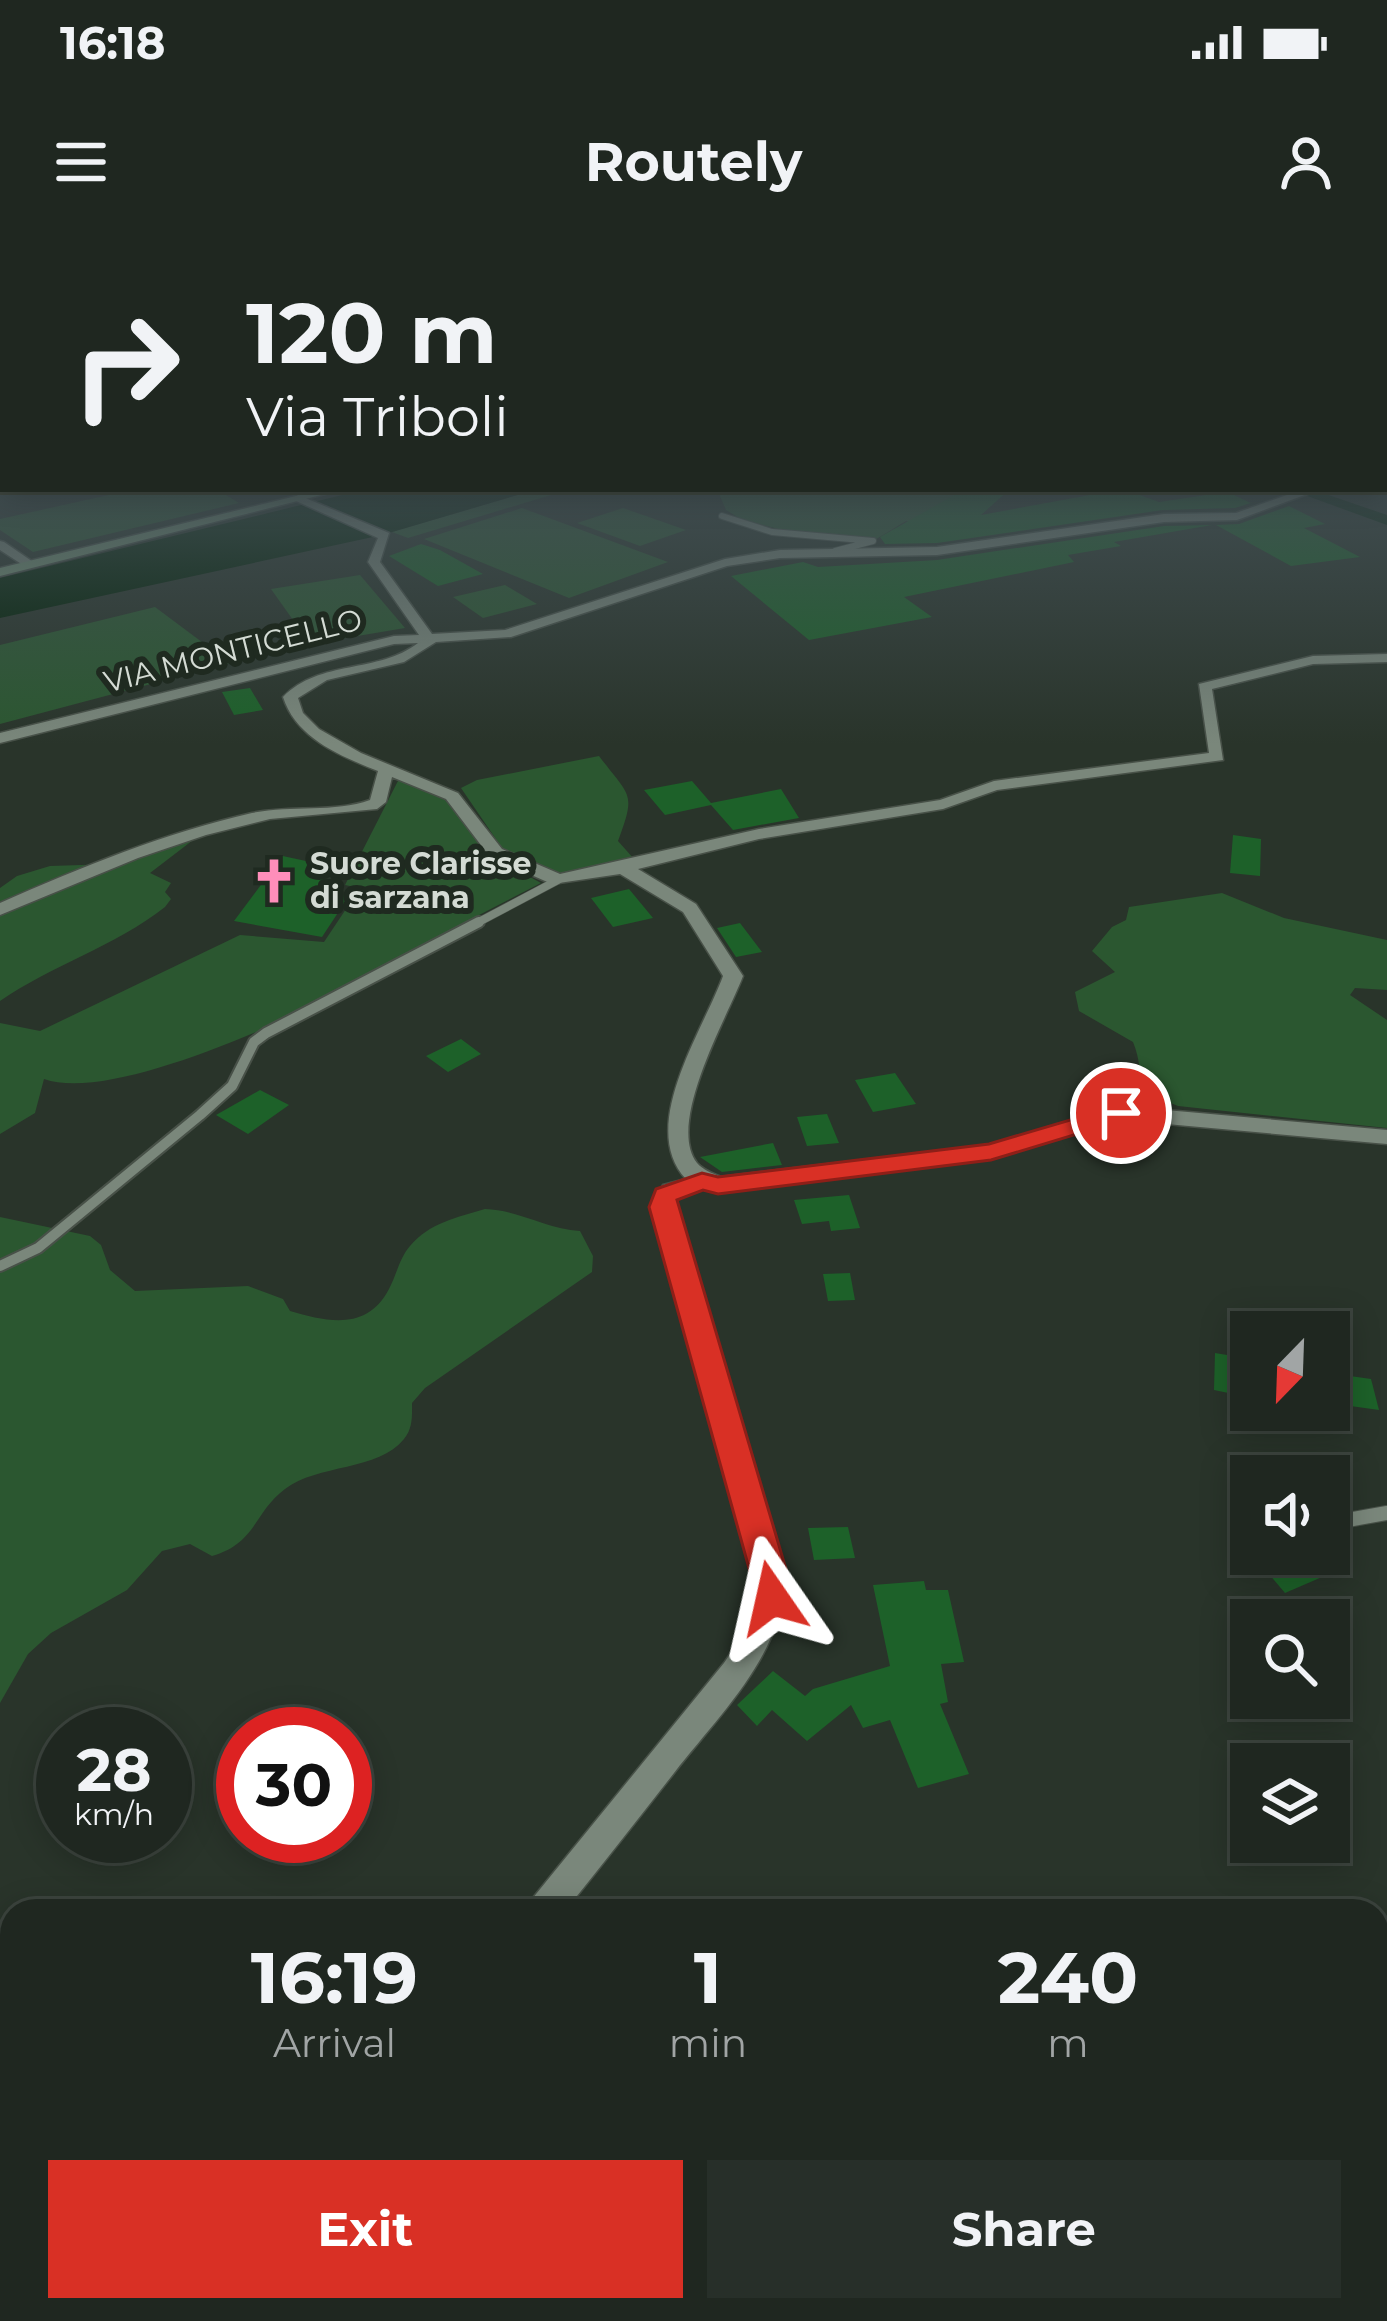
<!DOCTYPE html>
<style>
body{margin:0;font-family:Montserrat,sans-serif;background:#272f29;color:#f1f3f6;height:100vh;display:flex;flex-direction:column;font-size:45px;white-space:nowrap}
*{box-sizing:border-box;margin:0}
p{font-size:39px;color:#a1a5a5}
.icon{flex:none;width:66px;height:66px;fill:none;stroke:currentColor;stroke-width:2;stroke-linecap:round;stroke-linejoin:round}
.map{position:relative;flex:1;overflow:hidden}
.details{position:absolute;left:0px;top:1659px;width:1389px;height:423px;display:flex;flex-direction:column;background:#1f2720;border-radius:36px 36px 0 0;box-shadow:0 6px 30px #0003,0 0 0 3px #3c443e}
.details>*{flex:none}
.banner{position:absolute;left:0px;top:0px;width:1389px;height:252px;box-shadow:0 6px 30px #0003,0 0 0 3px #3c443e;background:#1f2720;color:#f1f3f6;overflow:hidden}
.needle{width:78px;rotate:203deg}
.tools{position:absolute;left:1230px;top:1071px;display:grid;gap:24px}
.tools a{display:grid;place-items:center;width:120px;height:120px;border-radius:0px;background:#1f2720;box-shadow:0 6px 30px #0003,0 0 0 3px #3c443e;font-size:60px}
.speed{position:absolute;left:36px;top:1467px;display:flex;gap:24px;font-size:60px;font-weight:700;text-align:center}
.speed>*{display:grid;place-content:center;width:156px;height:156px;border-radius:50%;background:#1f2720;box-shadow:0 6px 30px #0003,0 0 0 3px #3c443e;line-height:1}
.speed small{font-size:30px;font-weight:400}
.speed .limit{border:18px solid #d22;background:#fff;color:#111}
.pin{position:absolute;display:grid;place-items:center;width:102px;height:102px;color:#fff;margin:-51px;border:6px solid #fff;border-radius:50%;box-shadow:0 3px 12px #0007}
.me{position:absolute;width:132px;margin:-66px;rotate:349deg;stroke-linejoin:round;filter:drop-shadow(0 0 9px #0008)}
.turn{display:flex;align-items:center;gap:42px;height:252px;padding:0 48px;font-size:54px}
.turn .icon{width:156px;height:156px;stroke-width:2.5}
.turn b{display:block;font-size:84px;line-height:102px}
.eta{display:flex;justify-content:space-evenly;align-items:center;height:204px;text-align:center}
.eta b{font-size:72px;font-weight:700;line-height:84px}
.primary-button{display:flex;gap:24px;margin-top:auto;padding:24px 48px}
.primary-button a{flex:1;height:138px;border-radius:0px;background:#d93025;color:#fff;font-size:48px;font-weight:700;line-height:138px;text-align:center}
.primary-button a+a{background:#272f29;color:#f1f3f6}
.status{display:flex;justify-content:space-between;align-items:center;height:84px;padding:0 60px;background:#1f2720;direction:ltr}
.status svg{height:33px;fill:currentColor}
header{display:flex;justify-content:space-between;align-items:center;height:156px;padding:0 48px;background:#1f2720;font-size:54px;font-weight:700}
.map>svg:first-child{display:block}
.green{fill:#2b5730}
.water{fill:#002105}
.lines{fill:none;stroke-linecap:round;stroke-linejoin:round}
.canal{fill:#002105;fill-rule:evenodd}
.building{fill:#1d6129}
.lane-far3-casing{stroke:#485148;stroke-width:8}
.lane-far2-casing{stroke:#485148;stroke-width:9}
.lane-far1-casing{stroke:#485148;stroke-width:14}
.lane-casing{stroke:#485148;stroke-width:16}
.street-casing{stroke:#485148;stroke-width:3}
.secondary-casing{stroke:#485148;stroke-width:3}
.lane-far3{stroke:#7a877b;stroke-width:6}
.lane-far2{stroke:#7a877b;stroke-width:8}
.lane-far1{stroke:#7a877b;stroke-width:10}
.lane{stroke:#7a877b;stroke-width:14}
.street{fill:#7a877b;fill-rule:evenodd}
.secondary{fill:#749276;fill-rule:evenodd}
.route{fill:#d93025;stroke:#8d1f18;stroke-width:3}
.labels{text-anchor:middle;stroke-width:12;stroke-linejoin:round;paint-order:stroke}
.far-street-label{font-size:30px;fill:#d4dbd4;stroke:#1f2a20}
.far-poi-label{font-size:30px;font-weight:bold;fill:#d4dbd4;stroke:#1f2a20;text-anchor:start}
</style>
<div class="status"><b>16:18</b><svg viewBox="0 0 49 12"><path d="M0 12V9h3v3zM5 12V6h3v6zM10 12V3h3v9zM15 12V0h3v12zM26 1h20v11H26zM47 4h2v5h-2z"/></svg></div>
<header><svg class="icon" aria-label="menu" viewBox="0 0 24 24"><path d="M4 6h16M4 12h16M4 18h16"/></svg>Routely<svg class="icon" aria-label="person" viewBox="0 0 24 24"><circle cx="12" cy="8" r="4"/><path d="M4 21q1-7 8-7t8 7"/></svg></header>
<div class="map">
<svg width="1387" height="2081" viewBox="0 0 1387 2081">
<rect width="100%" height="100%" fill="#29342a"/>
<g class="green">
<path d="M136,249H216L239,263L33,312L0,290V279Z"/>
<path d="M538,249H571L408,298L392,292Z"/>
<path d="M724,249H1010L944,289L906,281L873,301L782,290L741,279L726,270L720,256Z"/>
<path d="M522,268L668,322L569,358L424,299Z"/>
<path d="M623,268L686,290L640,306L577,283Z"/>
<path d="M360,335L405,388L310,404L271,349Z"/>
<path d="M505,345L537,364L483,378L453,357Z"/>
<path d="M155,367L230,423L0,484V405Z"/>
<path d="M599,516C631,558 636,552 618,601L634,619L567,636L518,618L502,608L461,548L477,540Z"/>
<path d="M400,537L451,563L490,615L541,643L404,714L386,731C315,767 117,865 44,839L35,873L0,894V783L40,791L240,695L324,702L360,648L345,645Z"/>
<path d="M197,597L150,633L171,643L165,652L171,659L165,667C114,707 52,725 0,761V648L17,636L50,626L113,624Z"/>
<path d="M1222,653L1284,678L1387,700V750L1355,748L1350,755L1387,780V888L1178,866C1126,845 1148,839 1133,802L1079,771L1075,752L1115,732L1092,711L1112,687L1126,680L1129,667Z"/>
<path d="M485,969C519,970 546,989 580,991L593,1016L592,1032L425,1148L412,1163C412,1176 413,1188 404,1199C379,1231 317,1224 285,1249C253,1273 257,1303 212,1316L190,1304L162,1311L127,1350L51,1393L28,1414L0,1463V977L90,996L101,1005L110,1030L135,1051L248,1046L283,1059L290,1071C328,1082 367,1091 389,1049C396,1036 400,1017 410,1006C429,983 458,977 485,969Z"/>
</g>
<path class="water" d="M367,249H538L382,295L0,378V338Z"/>
<g class="lines">
<path class="canal" d="M1288,249H1311L1387,275V285Z"/>
</g>
<g class="building">
<path d="M965,249H1010L981,275L1123,249L1159,262L1227,252L1251,263L1235,268L1163,270L937,303L885,304L880,297Z"/>
<path d="M1289,266L1325,284L1304,288L1360,317L1291,326L1216,285L1239,284Z"/>
<path d="M1212,285L1114,302L1121,306L1068,315L1074,322L904,357L932,377L809,400L731,336L803,322L818,327L937,320L1164,286Z"/>
<path d="M421,304L440,310L483,334L438,346L389,316Z"/>
<path d="M250,448L263,470L234,475L222,452Z"/>
<path d="M692,541L711,563L781,549L799,578L733,590L711,565L665,575L644,550Z"/>
<path d="M1233,595L1261,599L1260,636L1230,633Z"/>
<path d="M278,615L334,627L316,652L349,656L322,697L234,681L266,638L257,637Z"/>
<path d="M629,649L653,678L613,687L591,658Z"/>
<path d="M740,683L762,712L736,717L717,688Z"/>
<path d="M461,799L481,814L448,832L426,816Z"/>
<path d="M895,833L916,864L873,872L855,840Z"/>
<path d="M260,850L289,865L248,894L216,875Z"/>
<path d="M827,874L839,903L807,906L797,877Z"/>
<path d="M773,903L782,925L722,932L700,917Z"/>
<path d="M849,955L860,988L831,991L829,981L802,984L794,960Z"/>
<path d="M850,1033L855,1060L828,1061L823,1034Z"/>
<path d="M1215,1113L1251,1119V1148L1238,1144V1155L1214,1150Z"/>
<path d="M1329,1133L1371,1139L1379,1170L1329,1163Z"/>
<path d="M848,1287L855,1318L814,1320L808,1288Z"/>
<path d="M1252,1314H1311L1329,1334L1285,1353Z"/>
<path d="M924,1341L926,1350H948L964,1422L941,1424L948,1462L940,1464L969,1534L918,1548L890,1480L863,1488L851,1465L807,1501L772,1470L757,1486L737,1465L773,1431L805,1456L813,1449L890,1426L873,1345Z"/>
</g>
<g class="lines">
<g class="lane-far3-casing">
<path id="lane-far3" d="M722,276L772,292L873,301L835,311"/>
</g>
<g class="lane-far2-casing">
<path id="lane-far2" d="M473,685L558,640"/>
</g>
<g class="lane-far1-casing">
<path id="lane-far1" d="M0,1026L38,1008L200,875L232,846L254,802L266,793L479,682"/>
</g>
<g class="lane-casing">
<path id="lane" d="M1342,1281L1387,1273"/>
</g>
<g class="street-casing">
<g id="street">
<rect x="1386" y="226" width="1" height="6"/>
<path d="M1304,249H1321L1237,280L1164,282L937,315L780,318L727,326L511,397L436,402L404,422L327,440L298,458L303,473L319,489L361,513L458,553L502,609L560,634L759,589L940,560L994,541L1209,513L1199,444L1313,416L1387,414V422L1313,424L1212,449L1223,520L997,550L943,569L759,599L638,629L696,664L743,736C727,778 666,883 697,923C703,930 712,933 721,937L990,905L1121,866L1387,890V904L1122,880L991,919L718,952L706,948L680,955L673,967L785,1336C784,1414 719,1475 674,1533C638,1579 602,1625 565,1671H527L532,1659L724,1423C744,1395 755,1370 757,1336L651,967L663,945L686,939C637,887 703,791 723,736L683,672L620,634L552,644L490,617L446,559L392,537L386,562L377,569L270,579L206,595L138,618L0,675V663C82,627 164,593 252,573C290,565 334,573 370,560L378,531C340,516 296,498 283,457C320,419 378,434 418,403L394,404L0,503V493L394,396L419,395L368,322L378,298L294,260L298,255L389,293L380,322L432,394L505,390L725,319L780,310L937,307L1164,274L1236,273Z"/>
<path d="M0,301L4,302L36,324L26,327L0,310Z"/>
</g>
</g>
<g class="secondary-casing">
<g id="secondary">
<rect x="0" y="216" width="3" height="6"/>
<path d="M325,249H345L0,336V328Z"/>
</g>
</g>
<use href="#lane-far3" class="lane-far3"/>
<use href="#lane-far2" class="lane-far2"/>
<use href="#lane-far1" class="lane-far1"/>
<use href="#lane" class="lane"/>
<use href="#street" class="street"/>
<use href="#secondary" class="secondary"/>
</g>
<linearGradient id="sky" x2="0" y2="1"><stop stop-color="#171d17"/><stop offset="0.42" stop-color="#435055"/><stop offset="1" stop-color="#435055" stop-opacity="0"/></linearGradient>
<rect width="1387" height="504" fill="url(#sky)"/>
<path class="route" d="M1121,865L1130,867V878L991,920L718,954L703,950L677,960L788,1336L783,1368H760L649,967L656,949L702,933L718,937L989,904Z"/>
<defs>
<g id="church-bare" transform="scale(3.6)"><path d="M-1.2-6h2.4v3.5h3.3v2.4h-3.3V6h-2.4V-.1h-3.3v-2.4h3.3Z" fill="#ff8eba" stroke="#1f2a20" stroke-width="2.5" paint-order="stroke"/></g>
</defs>
<g fill-rule="evenodd">
<use href="#church-bare" x="274" y="641"/>
</g>
<g class="labels">
<g class="far-street-label">
<text transform="translate(233 411) rotate(-14)" y="10">VIA MONTICELLO</text>
</g>
<g class="far-poi-label">
<text x="310" y="634">Suore Clarisse<tspan x="310" dy="34">di sarzana</tspan></text>
</g>
</g>
</svg>
<div class="tools">
<a><svg class="needle" viewBox="-14 -14 28 28"><path d="M0-13l5 13h-10z" fill="#e53935"/><path d="M0 13l5-13h-10z" fill="#a1a5a5"/></svg></a>
<a><svg class="icon" aria-label="sound" viewBox="0 0 24 24"><path d="M4 9h4l5-4v14l-5-4H4zM17 9q2 3 0 6"/></svg></a>
<a><svg class="icon" aria-label="search" viewBox="0 0 24 24"><circle cx="10" cy="10" r="6"/><path d="M15 15l6 6"/></svg></a>
<a><svg class="icon" aria-label="layers" viewBox="0 0 24 24"><path d="M12 4l9 5-9 5-9-5zM3 14l9 5 9-5"/></svg></a>
</div>
<div class="speed"><div>28<small>km/h</small></div><div class="limit">30</div></div>
<div class="pin" style="left:1121px;top:873px;background:#d93025"><svg class="icon" aria-label="arrive" viewBox="0 0 24 24"><path d="M6 21V4h12l-3 4 3 4H6"/></svg></div>
<svg class="me" style="left:772px;top:1358px" viewBox="-20 -20 40 40"><path d="M0-17L14 15 0 8-14 15z" fill="#d93025" stroke="#fff" stroke-width="4"/></svg>
<div class="banner">
<div class="turn"><svg class="icon" aria-label="right" viewBox="0 0 24 24"><path d="M7 20v-9h11M14 6l5 5-5 5"/></svg><div><b>120 m</b>Via Triboli</div></div>
</div>
<section class="details">
<div class="eta">
<div><b>16:19</b><p>Arrival</p></div>
<div><b>1</b><p>min</p></div>
<div><b>240</b><p>m</p></div>
</div>
<div class="primary-button"><a>Exit</a><a>Share</a></div>
</section>
</div>
